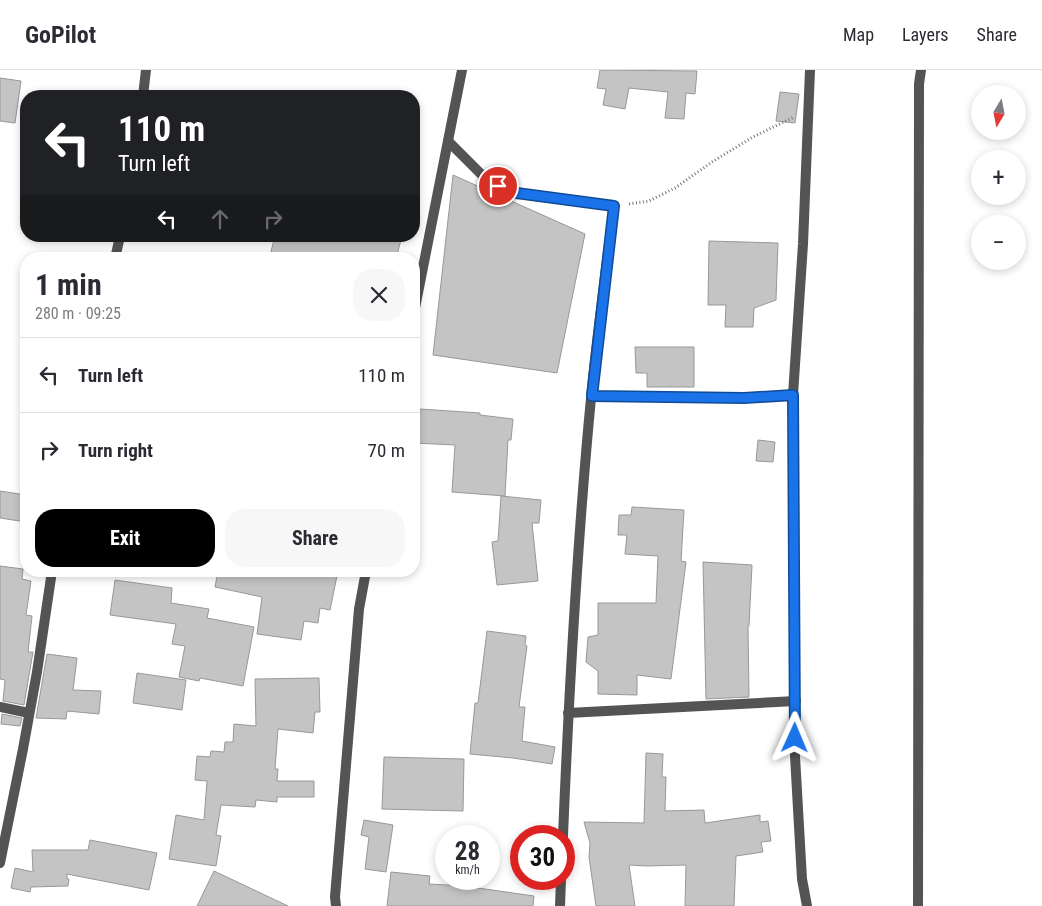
<!DOCTYPE html>
<meta charset="utf-8">
<style>
body{margin:0;font-family:"Roboto Condensed",sans-serif;background:#f7f7f7;color:#2b2b33;height:100vh;display:flex;flex-direction:column;font-size:19px;white-space:nowrap}
*{box-sizing:border-box;margin:0}
p{font-size:16px;color:#7c7c81}
.icon{flex:none;width:28px;height:28px;fill:none;stroke:currentColor;stroke-width:2;stroke-linecap:round;stroke-linejoin:round}
.map{position:relative;flex:1;overflow:hidden}
.drawer{position:absolute;left:20px;top:182px;width:400px;height:325px;display:flex;flex-direction:column;background:#fff;border-radius:20px;box-shadow:0 2px 8px #0003}
.drawer>*{flex:none}
.top-card{position:absolute;left:20px;top:20px;width:400px;height:152px;border-radius:20px;box-shadow:0 2px 8px #0003;background:#202124;color:#fff;overflow:hidden}
.needle{width:32px;rotate:190deg}
.fabs{position:absolute;left:971px;top:15px;display:grid;gap:10px}
.fabs a{display:grid;place-items:center;width:55px;height:55px;border-radius:50%;background:#fff;box-shadow:0 2px 8px #0003;font-size:25px}
.speed{position:absolute;left:435px;top:755px;display:flex;gap:10px;font-size:25px;font-weight:700;text-align:center}
.speed>*{display:grid;place-content:center;width:65px;height:65px;border-radius:50%;background:#fff;box-shadow:0 2px 8px #0003;line-height:1}
.speed small{font-size:12px;font-weight:400}
.speed .limit{border:8px solid #d22;background:#fff;color:#111}
.pin{position:absolute;display:grid;place-items:center;width:42px;height:42px;color:#fff;margin:-21px;border:2px solid #fff;border-radius:50%;box-shadow:0 1px 5px #0007}
.me{position:absolute;width:55px;margin:-28px;rotate:1deg;stroke-linejoin:round;filter:drop-shadow(0 0 4px #0008)}
.turn{display:flex;align-items:center;gap:18px;height:105px;padding:0 15px;font-size:22px}
.turn .icon{width:65px;height:65px;stroke-width:2.5}
.turn b{display:block;font-size:35px;line-height:42px}
.lanes{display:flex;align-items:center;height:48px;padding:0 15px;background:#0003;justify-content:center;gap:25px;direction:ltr}
.lanes .off{opacity:.35}
.round{display:grid;place-items:center;flex:none;width:52px;height:52px;border-radius:20px;background:#f7f7f7}
.head{display:flex;align-items:center;justify-content:space-between;height:85px;padding:0 15px}
h1{font-size:30px;font-weight:700;line-height:38px}
.primary-button{display:flex;gap:10px;margin-top:auto;padding:10px 15px}
.primary-button a{flex:1;height:58px;border-radius:20px;background:#000;color:#fff;font-size:20px;font-weight:700;line-height:58px;text-align:center}
.primary-button a+a{background:#f7f7f7;color:#2b2b33}
ul{padding:0;list-style:none}
li{display:flex;align-items:center;gap:15px;height:75px;padding:0 15px;border-top:1px solid #e1e1e2}
li div{flex:1}
li b{display:block;font-size:19px}
li em{font-style:normal}
header{display:flex;align-items:center;gap:30px;box-sizing:border-box;height:70px;padding:0 25px;background:#fff;border-bottom:1px solid #e1e1e2}
header strong{font-size:24px}
nav{display:flex;gap:28px;margin-inline-start:auto;font-size:18px}
.map>svg:first-child{display:block}
.building{fill:#c4c4c4;stroke:#989898}
.lines{fill:none;stroke-linecap:round;stroke-linejoin:round}
.path{stroke:#767676;stroke-width:3;stroke-dasharray:1 2.5;stroke-linecap:butt}
.lane{stroke:#545454;stroke-width:10}
.street{stroke:#545454;stroke-width:10}
.route-casing{stroke:#114b97;stroke-width:12}
.route{stroke:#1a73e8;stroke-width:9}
</style>
<header>
<strong>GoPilot</strong>
<nav><a>Map</a><a>Layers</a><a>Share</a></nav>
</header>
<div class="map">
<svg width="1042" height="836" viewBox="0 0 1042 836">
<rect width="100%" height="100%" fill="#fff"/>
<g class="building">
<path d="M600,0L697,1L695,24L686,23L684,49L665,48L668,22L629,18L625,39L603,35L606,19L597,18Z"/>
<path d="M0,8L21,11L15,53L0,51Z"/>
<path d="M780,22L799,24L795,53L776,51Z"/>
<path d="M453,105L585,164L557,303L433,285Z"/>
<path d="M275,166H402L396,189H269Z"/>
<path d="M709,171L778,173L776,230L754,238L753,257H725L726,235H708Z"/>
<path d="M635,277H694V317H647V303H636Z"/>
<path d="M420,339L480,343V345L513,349L511,370H508L505,426L452,422L455,375L414,373V353H419Z"/>
<path d="M758,370L775,372L773,392L756,391Z"/>
<path d="M0,421L26,425V452L0,448Z"/>
<path d="M501,426L541,430L539,453H532L538,511L497,515L492,472L498,471Z"/>
<path d="M632,437L684,440L681,491L686,492L671,609L637,605V625L598,624V601L586,592L588,567L598,565V533H656L658,486L625,484L627,465H618L619,445H631Z"/>
<path d="M703,492L752,495L749,556H748L749,627L706,629Z"/>
<path d="M0,496L23,499L22,509L31,511L26,545L32,546L28,582H33L24,635L3,631L5,610L0,609Z"/>
<path d="M218,501H338L330,540L320,538L318,553L304,551L301,570L257,564L262,527L215,517Z"/>
<path d="M115,510L172,518L171,533L209,539L207,548L254,557L243,616L200,608L199,611L179,607L185,576L172,574L176,554L110,545Z"/>
<path d="M487,561L526,566L525,575L527,576L519,637H525L522,671L555,677L552,694L513,688L470,684L475,633H478Z"/>
<path d="M47,584L77,588L73,620L101,621L99,644L67,641L66,649L36,648Z"/>
<path d="M137,603L186,610L182,640L133,633Z"/>
<path d="M319,608L320,642H315L313,663L278,659L275,699H278L277,711H314V727H277V732L256,730L255,737L221,735L216,765L221,766L216,796L169,789L176,745L204,750L207,711L195,710L197,686L210,687L211,681L224,682L225,672H233L234,654L256,656L255,609Z"/>
<path d="M2,644L22,648L20,656L1,654Z"/>
<path d="M646,683L663,684L662,707H666L665,741L704,740L705,753L760,745V752L768,751L771,771L761,772L763,782L736,786L734,836H685L686,795L647,796L629,795L635,836H596L589,787L590,773L584,752L644,753Z"/>
<path d="M384,687L464,689L463,741L382,739Z"/>
<path d="M364,750L393,755L386,802L365,799L369,767L361,765Z"/>
<path d="M90,770L157,783L149,820L67,804V809H69L68,816L31,817L30,822L11,818L15,798L33,802L32,780H88Z"/>
<path d="M214,801L288,836H197Z"/>
<path d="M391,802L430,806L429,814L464,816L534,826L533,836H387Z"/>
</g>
<g class="lines">
<path class="path" d="M629,134L649,131L675,118L712,92L753,67L794,47"/>
<path class="lane" d="M918,836L919,14L921,0"/>
<g class="street">
<path d="M143,26L146,0"/>
<path d="M448,71L487,110L509,122L614,136C606,200 597,264 591,328C577,474 569,620 563,766"/>
<path d="M115,189L120,166"/>
<path d="M414,243L462,0"/>
<path d="M591,326L745,328L793,325"/>
<path d="M0,637L29,643"/>
<path d="M568,643L796,631"/>
<path d="M0,793L23,679L37,602L52,501"/>
<path d="M336,836L335,827L359,539L366,501"/>
<path d="M560,836L561,809"/>
<path d="M807,836L802,809L795,686L793,325L803,174L810,0"/>
</g>
</g>
<g class="lines">
<g class="route-casing">
<path id="route" d="M498,116L509,122L614,136L592,326L744,328L793,325L795,668"/>
</g>
<use href="#route" class="route"/>
</g>
</svg>
<div class="fabs">
<a><svg class="needle" viewBox="-14 -14 28 28"><path d="M0-13l5 13h-10z" fill="#e53935"/><path d="M0 13l5-13h-10z" fill="#7c7c81"/></svg></a>
<a>+</a>
<a>−</a>
</div>
<div class="speed"><div>28<small>km/h</small></div><div class="limit">30</div></div>
<div class="pin" style="left:498px;top:116px;background:#d93025"><svg class="icon" aria-label="arrive" viewBox="0 0 24 24"><path d="M6 21V4h12l-3 4 3 4H6"/></svg></div>
<svg class="me" style="left:795px;top:668px" viewBox="-20 -20 40 40"><path d="M0-17L14 15 0 8-14 15z" fill="#1a73e8" stroke="#fff" stroke-width="4"/></svg>
<div class="top-card">
<div class="turn"><svg class="icon" aria-label="left" viewBox="0 0 24 24"><path d="M17 20v-9H6M10 6l-5 5 5 5"/></svg><div><b>110 m</b>Turn left</div></div>
<div class="lanes"><svg class="icon" aria-label="left" viewBox="0 0 24 24"><path d="M17 20v-9H6M10 6l-5 5 5 5"/></svg><svg class="icon off" aria-label="ahead" viewBox="0 0 24 24"><path d="M12 20V5M6 11l6-6 6 6"/></svg><svg class="icon off" aria-label="right" viewBox="0 0 24 24"><path d="M7 20v-9h11M14 6l5 5-5 5"/></svg></div>
</div>
<section class="drawer">
<div class="head"><div><h1>1 min</h1><p>280 m · 09:25</p></div><a class="round"><svg class="icon" aria-label="close" viewBox="0 0 24 24"><path d="M6 6l12 12M18 6L6 18"/></svg></a></div>
<ul>
<li><svg class="icon" aria-label="left" viewBox="0 0 24 24"><path d="M17 20v-9H6M10 6l-5 5 5 5"/></svg><div><b>Turn left</b></div><em>110 m</em></li>
<li><svg class="icon" aria-label="right" viewBox="0 0 24 24"><path d="M7 20v-9h11M14 6l5 5-5 5"/></svg><div><b>Turn right</b></div><em>70 m</em></li>
</ul>
<div class="primary-button"><a>Exit</a><a>Share</a></div>
</section>
</div>
